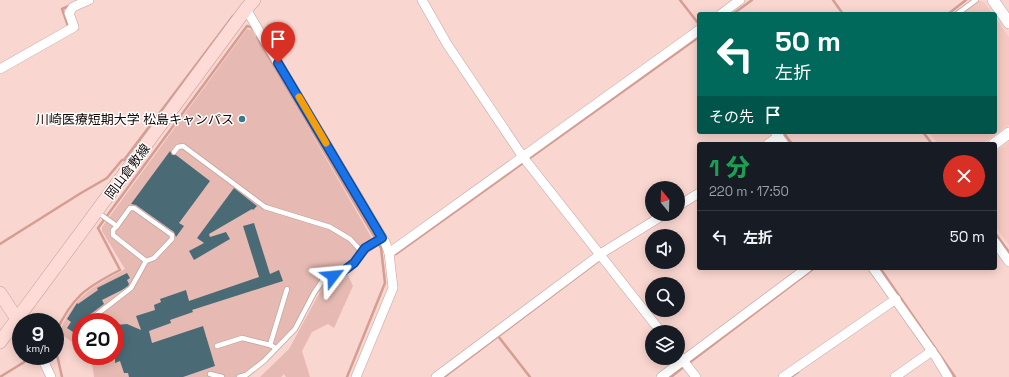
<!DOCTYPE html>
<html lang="ja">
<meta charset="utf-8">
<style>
body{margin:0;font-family:"Space Grotesk","Noto Sans JP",sans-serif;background:#20242c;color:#f1f3f6;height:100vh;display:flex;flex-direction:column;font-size:15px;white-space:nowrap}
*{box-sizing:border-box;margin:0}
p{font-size:13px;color:#9ea1a6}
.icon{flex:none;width:22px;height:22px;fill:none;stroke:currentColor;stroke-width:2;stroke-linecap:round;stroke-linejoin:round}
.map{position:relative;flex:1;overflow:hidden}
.side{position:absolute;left:697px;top:142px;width:300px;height:128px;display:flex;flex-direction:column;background:#171b24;border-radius:4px;box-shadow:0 2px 10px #0003}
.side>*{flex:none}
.hud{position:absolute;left:697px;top:12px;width:300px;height:122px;border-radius:4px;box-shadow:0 2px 10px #0003;background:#00695c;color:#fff;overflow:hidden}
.needle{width:26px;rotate:341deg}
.buttons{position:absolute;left:645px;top:181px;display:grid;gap:8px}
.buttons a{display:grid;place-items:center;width:40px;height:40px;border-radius:50%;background:#171b24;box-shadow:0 2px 10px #0003;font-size:20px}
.speed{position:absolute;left:12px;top:313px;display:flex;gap:8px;font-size:20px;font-weight:700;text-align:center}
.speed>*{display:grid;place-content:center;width:52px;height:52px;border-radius:50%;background:#171b24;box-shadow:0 2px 10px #0003;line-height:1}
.speed small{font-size:10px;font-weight:400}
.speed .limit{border:6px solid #d22;background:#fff;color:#111}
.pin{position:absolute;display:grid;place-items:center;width:34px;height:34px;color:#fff;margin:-41px -17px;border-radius:50% 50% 50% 0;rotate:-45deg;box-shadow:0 0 4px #0007}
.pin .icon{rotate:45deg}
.me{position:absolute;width:44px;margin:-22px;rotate:61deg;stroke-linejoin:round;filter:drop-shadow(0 0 3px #0008)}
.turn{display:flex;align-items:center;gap:14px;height:84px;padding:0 12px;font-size:18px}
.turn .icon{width:52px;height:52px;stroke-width:2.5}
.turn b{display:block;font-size:28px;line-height:34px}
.then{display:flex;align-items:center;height:38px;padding:0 12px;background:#0003;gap:8px;font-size:15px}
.round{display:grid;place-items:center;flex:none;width:42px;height:42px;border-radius:21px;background:#20242c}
.summary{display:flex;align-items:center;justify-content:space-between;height:68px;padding:0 12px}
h1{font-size:24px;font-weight:800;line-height:30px;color:#1e9e55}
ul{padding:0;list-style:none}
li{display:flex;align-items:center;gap:12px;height:52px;padding:0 12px;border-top:1px solid #363941}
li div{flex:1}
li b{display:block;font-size:15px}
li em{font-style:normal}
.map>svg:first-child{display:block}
.built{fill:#f5c9c1}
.green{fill:#e6bab2}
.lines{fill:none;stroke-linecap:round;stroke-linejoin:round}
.stream{stroke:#d69d93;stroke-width:2.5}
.building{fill:#4a6b76}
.service-casing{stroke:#c4a29c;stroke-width:6}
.minor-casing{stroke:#c4a29c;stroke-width:10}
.tertiary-casing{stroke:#c4a29c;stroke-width:12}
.secondary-casing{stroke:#c4a29c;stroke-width:14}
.service{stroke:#fff;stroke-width:4.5}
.minor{stroke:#fff;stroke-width:9}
.tertiary{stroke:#fff;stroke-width:11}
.secondary{stroke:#fedbd6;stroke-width:13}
.route-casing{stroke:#114b97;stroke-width:10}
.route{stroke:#1a73e8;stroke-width:7}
.slow{stroke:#f59e0b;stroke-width:7}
.poi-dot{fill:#397a8d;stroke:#fff;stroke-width:1.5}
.labels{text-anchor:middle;stroke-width:3;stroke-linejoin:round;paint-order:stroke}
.poi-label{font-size:13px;fill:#130806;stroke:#fff;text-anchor:end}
.street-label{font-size:13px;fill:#130806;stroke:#fff}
</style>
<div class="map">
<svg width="1009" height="377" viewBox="0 0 1009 377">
<rect width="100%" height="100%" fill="#fad6d0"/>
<g class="built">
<path d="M980,1L984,2L993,14H962Z"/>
<path d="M995,17L1009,37V125L982,144H938L929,132H995Z"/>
<path d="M1009,142V245L995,226V152Z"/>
</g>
<path class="green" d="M247,29L252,30L377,247L361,258L347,273L353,286L334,328L328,324L312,332L302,351L310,377H286L284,374L281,377H260L289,349L321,290L315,296L287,340L280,348L272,357L247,377H94L91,356H115V322H81V348L59,333C62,326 65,319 69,313C82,291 104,281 125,269L102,231V227Z"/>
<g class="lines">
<g class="stream">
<path d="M680,0L698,23"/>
<path d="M833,0L843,14"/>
<path d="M733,14L752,0"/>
<path d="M948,14L966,0"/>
<path d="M67,27L68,26L62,9L71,5"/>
<path d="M257,37L381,248L385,283L347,377"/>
<path d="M783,132L792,144"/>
<path d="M923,132L932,144"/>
<path d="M995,233L1009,252"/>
<path d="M0,244L81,193L107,178L122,160H124L233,16"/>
<path d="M396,254L699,37"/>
<path d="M880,268L955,377"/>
<path d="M55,334C72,297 85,288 120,270L98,228L247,26L251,27L253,29"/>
<path d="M498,336L530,377"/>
<path d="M55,346L62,377"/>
<path d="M689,363L813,269"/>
<path d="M0,377L34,356"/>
<path d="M444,377L601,259"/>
<path d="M671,377L685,366"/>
<path d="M791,377L798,372"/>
</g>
</g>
<g class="building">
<path d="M170,151L172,155H176L210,181L179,223L184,226L176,237L174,232L136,205L131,204Z"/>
<path d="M234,188L257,206L253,210L252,209L209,234L210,237L226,232L230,239L194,260L189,251L204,243L197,238Z"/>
<path d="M254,223L270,274L279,270L283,281L192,310L193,312L170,320L171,323L149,331L152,343L203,326L215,366L183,377H129L128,373H124L120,361L115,363V325L127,324L141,330L136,316L155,310L154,305L161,302L160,299L186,290L189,301L259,277L243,226Z"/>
<path d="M127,273L130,278L127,280L129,284L128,286L122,290L102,300L104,304L88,316L83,322H81V326L76,334L67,328L71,322L67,319L77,303L78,304L98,290L97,288Z"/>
</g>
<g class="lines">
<g class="service-casing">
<g id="service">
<path d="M957,14L976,0"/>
<path d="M174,152L178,147L183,146L265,207L330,227L350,239L362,252"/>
<path d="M117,226L130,208H134L172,235V239L154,258L146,261"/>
<path d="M87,322L131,288L146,261L113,235V230L117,226L97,212"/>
<path d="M79,337L81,333"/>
<path d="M270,345L287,289"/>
<path d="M217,346L242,338L270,345L276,348"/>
<path d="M210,374L222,377"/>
<path d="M239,377L246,375L264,361L295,329L314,293L323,280L342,272L354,263L365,248L382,238"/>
</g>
</g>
<g class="minor-casing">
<g id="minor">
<path d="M422,0L447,44L523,157L661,332"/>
<path d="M246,9L385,242L389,253L393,288L356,377"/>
<path d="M721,14L740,0"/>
<path d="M0,69L74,27L69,13L73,7L89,0"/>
<path d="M775,132L784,144"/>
<path d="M768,144L779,136"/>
<path d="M678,206L699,193"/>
<path d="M995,242L1009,262"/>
<path d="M389,253L699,30"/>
<path d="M873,268L936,357L948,377"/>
<path d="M678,354L696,377"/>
<path d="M41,356L51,377"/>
<path d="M436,377L605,251L665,214"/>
<path d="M661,377L807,268"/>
<path d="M783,377L896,299"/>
<path d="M895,377L932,351"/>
</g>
</g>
<g class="tertiary-casing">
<g id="tertiary">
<path d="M993,0L1009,23"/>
<path d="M994,144L1009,133"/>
</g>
</g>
<g class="secondary-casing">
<g id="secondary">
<path d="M0,293L17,319"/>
<path d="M0,342L246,9L254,0"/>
</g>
</g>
<use href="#service" class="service"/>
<use href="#minor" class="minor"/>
<use href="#tertiary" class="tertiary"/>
<use href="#secondary" class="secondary"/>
</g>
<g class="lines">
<g class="route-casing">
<path id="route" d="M278,63L382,238L365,248L354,263L342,272L333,276"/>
</g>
<use href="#route" class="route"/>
<path class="slow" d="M299,97L326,143"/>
</g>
<circle class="poi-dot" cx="242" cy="119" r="4"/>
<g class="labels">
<g class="poi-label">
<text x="234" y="124">川崎医療短期大学 松島キャンパス</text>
</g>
<g class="street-label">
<text transform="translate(127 171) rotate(-53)" y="5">岡山倉敷線</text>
</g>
</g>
</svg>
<div class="buttons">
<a><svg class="needle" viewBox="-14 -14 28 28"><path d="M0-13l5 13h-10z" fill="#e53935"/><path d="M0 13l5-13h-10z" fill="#9ea1a6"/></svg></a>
<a><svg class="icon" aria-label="sound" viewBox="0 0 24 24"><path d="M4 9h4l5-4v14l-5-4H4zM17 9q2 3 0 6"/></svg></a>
<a><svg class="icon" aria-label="search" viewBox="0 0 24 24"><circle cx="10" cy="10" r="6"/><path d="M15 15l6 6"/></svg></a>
<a><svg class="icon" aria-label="layers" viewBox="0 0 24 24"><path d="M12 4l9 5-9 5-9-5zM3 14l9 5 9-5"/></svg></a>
</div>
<div class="speed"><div>9<small>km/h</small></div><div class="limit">20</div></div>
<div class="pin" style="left:278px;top:63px;background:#d93025"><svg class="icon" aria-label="arrive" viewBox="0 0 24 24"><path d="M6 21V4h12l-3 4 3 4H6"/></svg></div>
<svg class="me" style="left:333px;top:276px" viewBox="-20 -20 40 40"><path d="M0-17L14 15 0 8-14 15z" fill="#1a73e8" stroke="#fff" stroke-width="4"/></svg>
<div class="hud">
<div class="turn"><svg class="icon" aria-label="left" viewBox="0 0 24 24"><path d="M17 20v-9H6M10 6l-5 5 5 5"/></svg><div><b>50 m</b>左折</div></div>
<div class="then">その先<svg class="icon" aria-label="arrive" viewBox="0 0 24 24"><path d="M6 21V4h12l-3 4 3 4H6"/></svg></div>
</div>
<section class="side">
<div class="summary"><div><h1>1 分</h1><p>220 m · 17:50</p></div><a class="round" style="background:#d93025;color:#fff"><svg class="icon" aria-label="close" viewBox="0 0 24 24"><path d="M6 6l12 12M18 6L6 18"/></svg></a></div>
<ul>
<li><svg class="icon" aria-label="left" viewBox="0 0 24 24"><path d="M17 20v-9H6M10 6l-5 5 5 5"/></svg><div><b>左折</b></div><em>50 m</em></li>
</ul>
</section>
</div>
